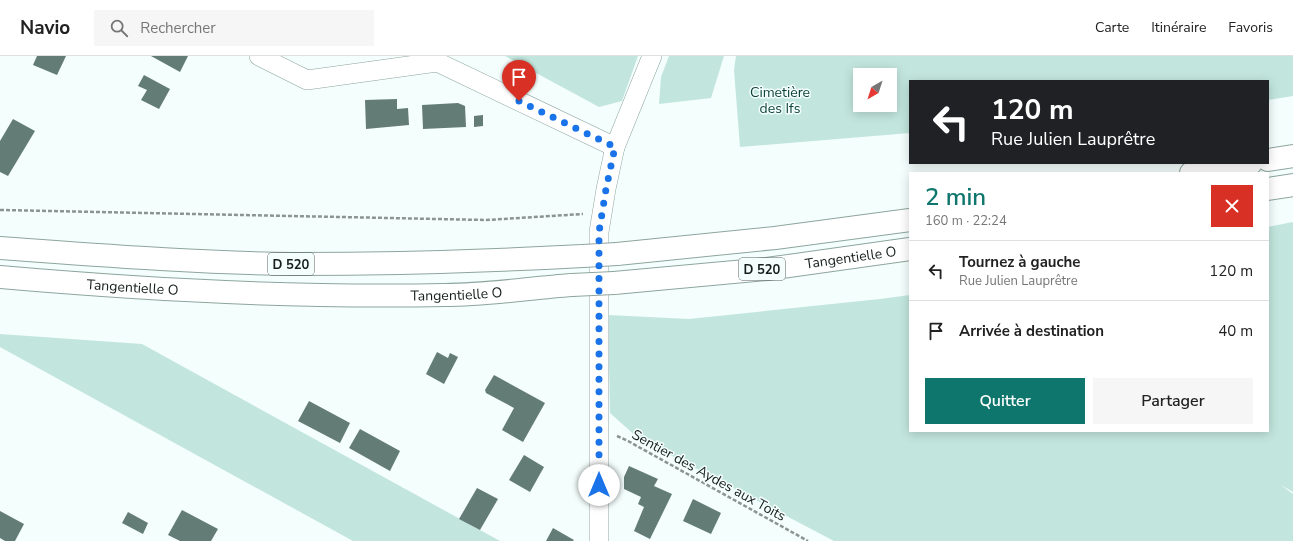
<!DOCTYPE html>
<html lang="fr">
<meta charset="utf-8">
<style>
body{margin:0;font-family:"Nunito Sans",sans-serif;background:#f6f6f6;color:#222;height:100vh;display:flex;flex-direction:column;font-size:15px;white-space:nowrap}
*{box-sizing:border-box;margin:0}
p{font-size:13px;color:#767676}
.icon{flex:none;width:22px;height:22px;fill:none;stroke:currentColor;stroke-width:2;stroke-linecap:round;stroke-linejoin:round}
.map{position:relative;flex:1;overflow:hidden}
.panel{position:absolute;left:909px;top:116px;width:360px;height:260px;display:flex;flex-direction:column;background:#fff;border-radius:0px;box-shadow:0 2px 10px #0003}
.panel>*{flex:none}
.banner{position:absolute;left:909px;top:24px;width:360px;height:84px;border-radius:0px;box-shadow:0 2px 10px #0003;background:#202124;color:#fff;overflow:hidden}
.needle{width:26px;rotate:219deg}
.buttons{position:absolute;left:853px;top:12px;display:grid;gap:8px}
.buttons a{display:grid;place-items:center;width:44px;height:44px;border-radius:0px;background:#fff;box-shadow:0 2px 10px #0003;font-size:20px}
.pin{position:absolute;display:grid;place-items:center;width:34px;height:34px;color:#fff;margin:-41px -17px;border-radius:50% 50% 50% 0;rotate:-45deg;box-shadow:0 0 4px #0007}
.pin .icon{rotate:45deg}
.me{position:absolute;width:44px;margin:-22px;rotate:0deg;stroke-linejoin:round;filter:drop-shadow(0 0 3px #0008)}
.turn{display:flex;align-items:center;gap:14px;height:84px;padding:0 16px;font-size:18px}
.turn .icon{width:52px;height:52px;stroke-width:2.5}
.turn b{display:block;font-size:28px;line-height:34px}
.round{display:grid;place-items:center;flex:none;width:42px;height:42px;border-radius:0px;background:#f6f6f6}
.head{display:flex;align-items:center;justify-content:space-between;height:68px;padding:0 16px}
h1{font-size:24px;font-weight:600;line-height:30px;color:#0f766e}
.cta{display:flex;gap:8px;margin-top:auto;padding:8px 16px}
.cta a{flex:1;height:46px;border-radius:0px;background:#0f766e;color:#fff;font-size:16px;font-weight:600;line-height:46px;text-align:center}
.cta a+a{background:#f6f6f6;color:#222}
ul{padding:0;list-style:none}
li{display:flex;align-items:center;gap:12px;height:60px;padding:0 16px;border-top:1px solid #e0e0e0}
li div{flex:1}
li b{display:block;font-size:15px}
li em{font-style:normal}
header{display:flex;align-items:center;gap:24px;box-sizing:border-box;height:56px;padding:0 20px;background:#fff;border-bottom:1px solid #e0e0e0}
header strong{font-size:19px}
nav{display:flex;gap:22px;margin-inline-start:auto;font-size:14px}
.search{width:280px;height:36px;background:#f6f6f6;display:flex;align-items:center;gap:10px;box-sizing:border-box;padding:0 14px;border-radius:0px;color:#767676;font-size:15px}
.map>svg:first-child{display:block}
.green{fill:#c2e6dd;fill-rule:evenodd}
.building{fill:#647c76}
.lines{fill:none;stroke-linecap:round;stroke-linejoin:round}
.street-casing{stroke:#8da59f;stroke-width:20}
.primary-casing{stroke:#8da59f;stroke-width:24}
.path{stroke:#8b9492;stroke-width:2.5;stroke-dasharray:4 2;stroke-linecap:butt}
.street{stroke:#fff;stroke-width:19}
.primary{stroke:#fff;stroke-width:22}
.primary-bridge-casing{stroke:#8da59f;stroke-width:24;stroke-linecap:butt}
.primary-bridge{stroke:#fff;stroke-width:22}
.route{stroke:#1a73e8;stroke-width:7;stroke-dasharray:0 12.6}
.labels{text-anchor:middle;stroke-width:3;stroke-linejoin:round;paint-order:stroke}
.shield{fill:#f4fefc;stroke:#57605e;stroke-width:1}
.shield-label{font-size:13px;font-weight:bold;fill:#141d1b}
.park-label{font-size:14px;fill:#093f37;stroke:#f4fefc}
.street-label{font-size:14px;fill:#141d1b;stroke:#f4fefc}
</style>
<header>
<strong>Navio</strong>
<div class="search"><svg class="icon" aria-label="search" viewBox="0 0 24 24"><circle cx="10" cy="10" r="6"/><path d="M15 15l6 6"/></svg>Rechercher</div>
<nav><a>Carte</a><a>Itinéraire</a><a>Favoris</a></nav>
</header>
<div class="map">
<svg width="1293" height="485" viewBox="0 0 1293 485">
<rect width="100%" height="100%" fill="#f4fefc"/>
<g class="green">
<path d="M505,0H638L622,45L599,51Z"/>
<path d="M669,0H724L711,42L659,48L661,21Z"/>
<path d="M736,0H1293V40L1268,44V25H910V77L740,91L734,14ZM860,19H890V49H860Z"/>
<path d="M1293,166V436L1281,429L1293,438V485H834L638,382L610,357L608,259L689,263L880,243L910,239V375H1268V171Z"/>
<path d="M0,278L142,288L500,485H353L0,291Z"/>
</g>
<g class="building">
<path d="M37,0H66L57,19L33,9Z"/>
<path d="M151,0H188L180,16Z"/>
<path d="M144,19L170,33L159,53L141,44L147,34L138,30Z"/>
<path d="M397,43V53L408,52L409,69L366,73L365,44Z"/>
<path d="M458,47L465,50L466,71L423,73L422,49Z"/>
<path d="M483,59V70L474,71V60Z"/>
<path d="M13,63L35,75L8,120L0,116V85Z"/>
<path d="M437,296L448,302L450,297L458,301L444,328L426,318Z"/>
<path d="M494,319L545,347L523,386L502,374L514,352L486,337L485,334Z"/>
<path d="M309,345L350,367L340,387L298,365Z"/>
<path d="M360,373L400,395L390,415L349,392Z"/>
<path d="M524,399L544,411L530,436L509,424Z"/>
<path d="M629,410L658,423L654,430L672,438L650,483L634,475L644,451L638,448L641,441L624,433V421Z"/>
<path d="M477,432L498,443L480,474L459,463Z"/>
<path d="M693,443L721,457L711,478L683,465Z"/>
<path d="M182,454L218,473L211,485H180L168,479Z"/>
<path d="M0,455L24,468L15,485H5L0,482Z"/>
<path d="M128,456L148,467L143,478L122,467Z"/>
<path d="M553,472L574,484L573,485H546Z"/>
</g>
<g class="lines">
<g class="street-casing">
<g id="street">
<path d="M259,0L307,24L437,6L615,91"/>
<path d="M599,485V176L606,133L615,91L652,0"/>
</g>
</g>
<g class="primary-casing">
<g id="primary">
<path d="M1268,104L1293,100"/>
<path d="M1191,117L1251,107"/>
<path d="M1268,133L1293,129"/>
<path d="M0,192C98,199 197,207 296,208C392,208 487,205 583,200"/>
<path d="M617,198L775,182L910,164"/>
<path id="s1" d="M0,221C148,234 297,242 445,239C487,239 530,232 572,229"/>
<path id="s2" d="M614,227L767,213L910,193"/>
</g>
</g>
<g class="path">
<path d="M0,154L486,164L583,158"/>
<path d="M617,380L628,385L808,485"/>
</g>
<use href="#street" class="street"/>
<use href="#primary" class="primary"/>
<g class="primary-bridge-casing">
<g id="primary-bridge">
<path d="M583,200L617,198"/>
<path d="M572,229L614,227"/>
</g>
</g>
<use href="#primary-bridge" class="primary-bridge"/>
</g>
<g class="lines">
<path class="route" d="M519,45L615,91L606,133L599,176V429"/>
</g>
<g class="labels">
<g class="shield">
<rect x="268" y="197" width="46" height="22" rx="3"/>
<rect x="739" y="202" width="46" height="22" rx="3"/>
</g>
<g class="shield-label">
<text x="291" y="213">D 520</text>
<text x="762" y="218">D 520</text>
</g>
<g class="park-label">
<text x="780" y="41">Cimetière<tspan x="780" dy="16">des Ifs</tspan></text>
</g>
<g class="street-label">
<text dy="5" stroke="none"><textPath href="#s2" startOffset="238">Tangentielle O</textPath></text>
<text dy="5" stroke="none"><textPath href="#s1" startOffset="133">Tangentielle O</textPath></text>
<text dy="5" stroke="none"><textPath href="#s1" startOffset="457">Tangentielle O</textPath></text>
<text transform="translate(709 419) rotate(29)" y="5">Sentier des Aydes aux Toits</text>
</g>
</g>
</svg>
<div class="buttons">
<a><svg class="needle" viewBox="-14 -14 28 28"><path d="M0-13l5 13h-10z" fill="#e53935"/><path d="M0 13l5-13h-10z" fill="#767676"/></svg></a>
</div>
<div class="pin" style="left:519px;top:45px;background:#d93025"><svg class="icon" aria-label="arrive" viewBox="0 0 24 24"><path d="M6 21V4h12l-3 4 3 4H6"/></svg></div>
<svg class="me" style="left:599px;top:429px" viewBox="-20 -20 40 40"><circle r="19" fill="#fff"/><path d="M0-13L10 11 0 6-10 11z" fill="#1a73e8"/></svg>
<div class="banner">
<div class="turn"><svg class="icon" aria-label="left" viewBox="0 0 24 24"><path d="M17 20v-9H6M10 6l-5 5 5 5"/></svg><div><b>120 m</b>Rue Julien Lauprêtre</div></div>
</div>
<section class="panel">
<div class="head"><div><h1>2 min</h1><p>160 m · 22:24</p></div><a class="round" style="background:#d93025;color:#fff"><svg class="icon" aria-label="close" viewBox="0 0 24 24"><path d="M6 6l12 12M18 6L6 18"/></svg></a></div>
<ul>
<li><svg class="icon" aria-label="left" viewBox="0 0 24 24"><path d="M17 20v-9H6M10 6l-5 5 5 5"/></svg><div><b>Tournez à gauche</b><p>Rue Julien Lauprêtre</p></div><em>120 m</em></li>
<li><svg class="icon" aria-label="arrive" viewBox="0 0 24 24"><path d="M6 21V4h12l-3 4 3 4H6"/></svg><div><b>Arrivée à destination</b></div><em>40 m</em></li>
</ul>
<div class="cta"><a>Quitter</a><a>Partager</a></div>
</section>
</div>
